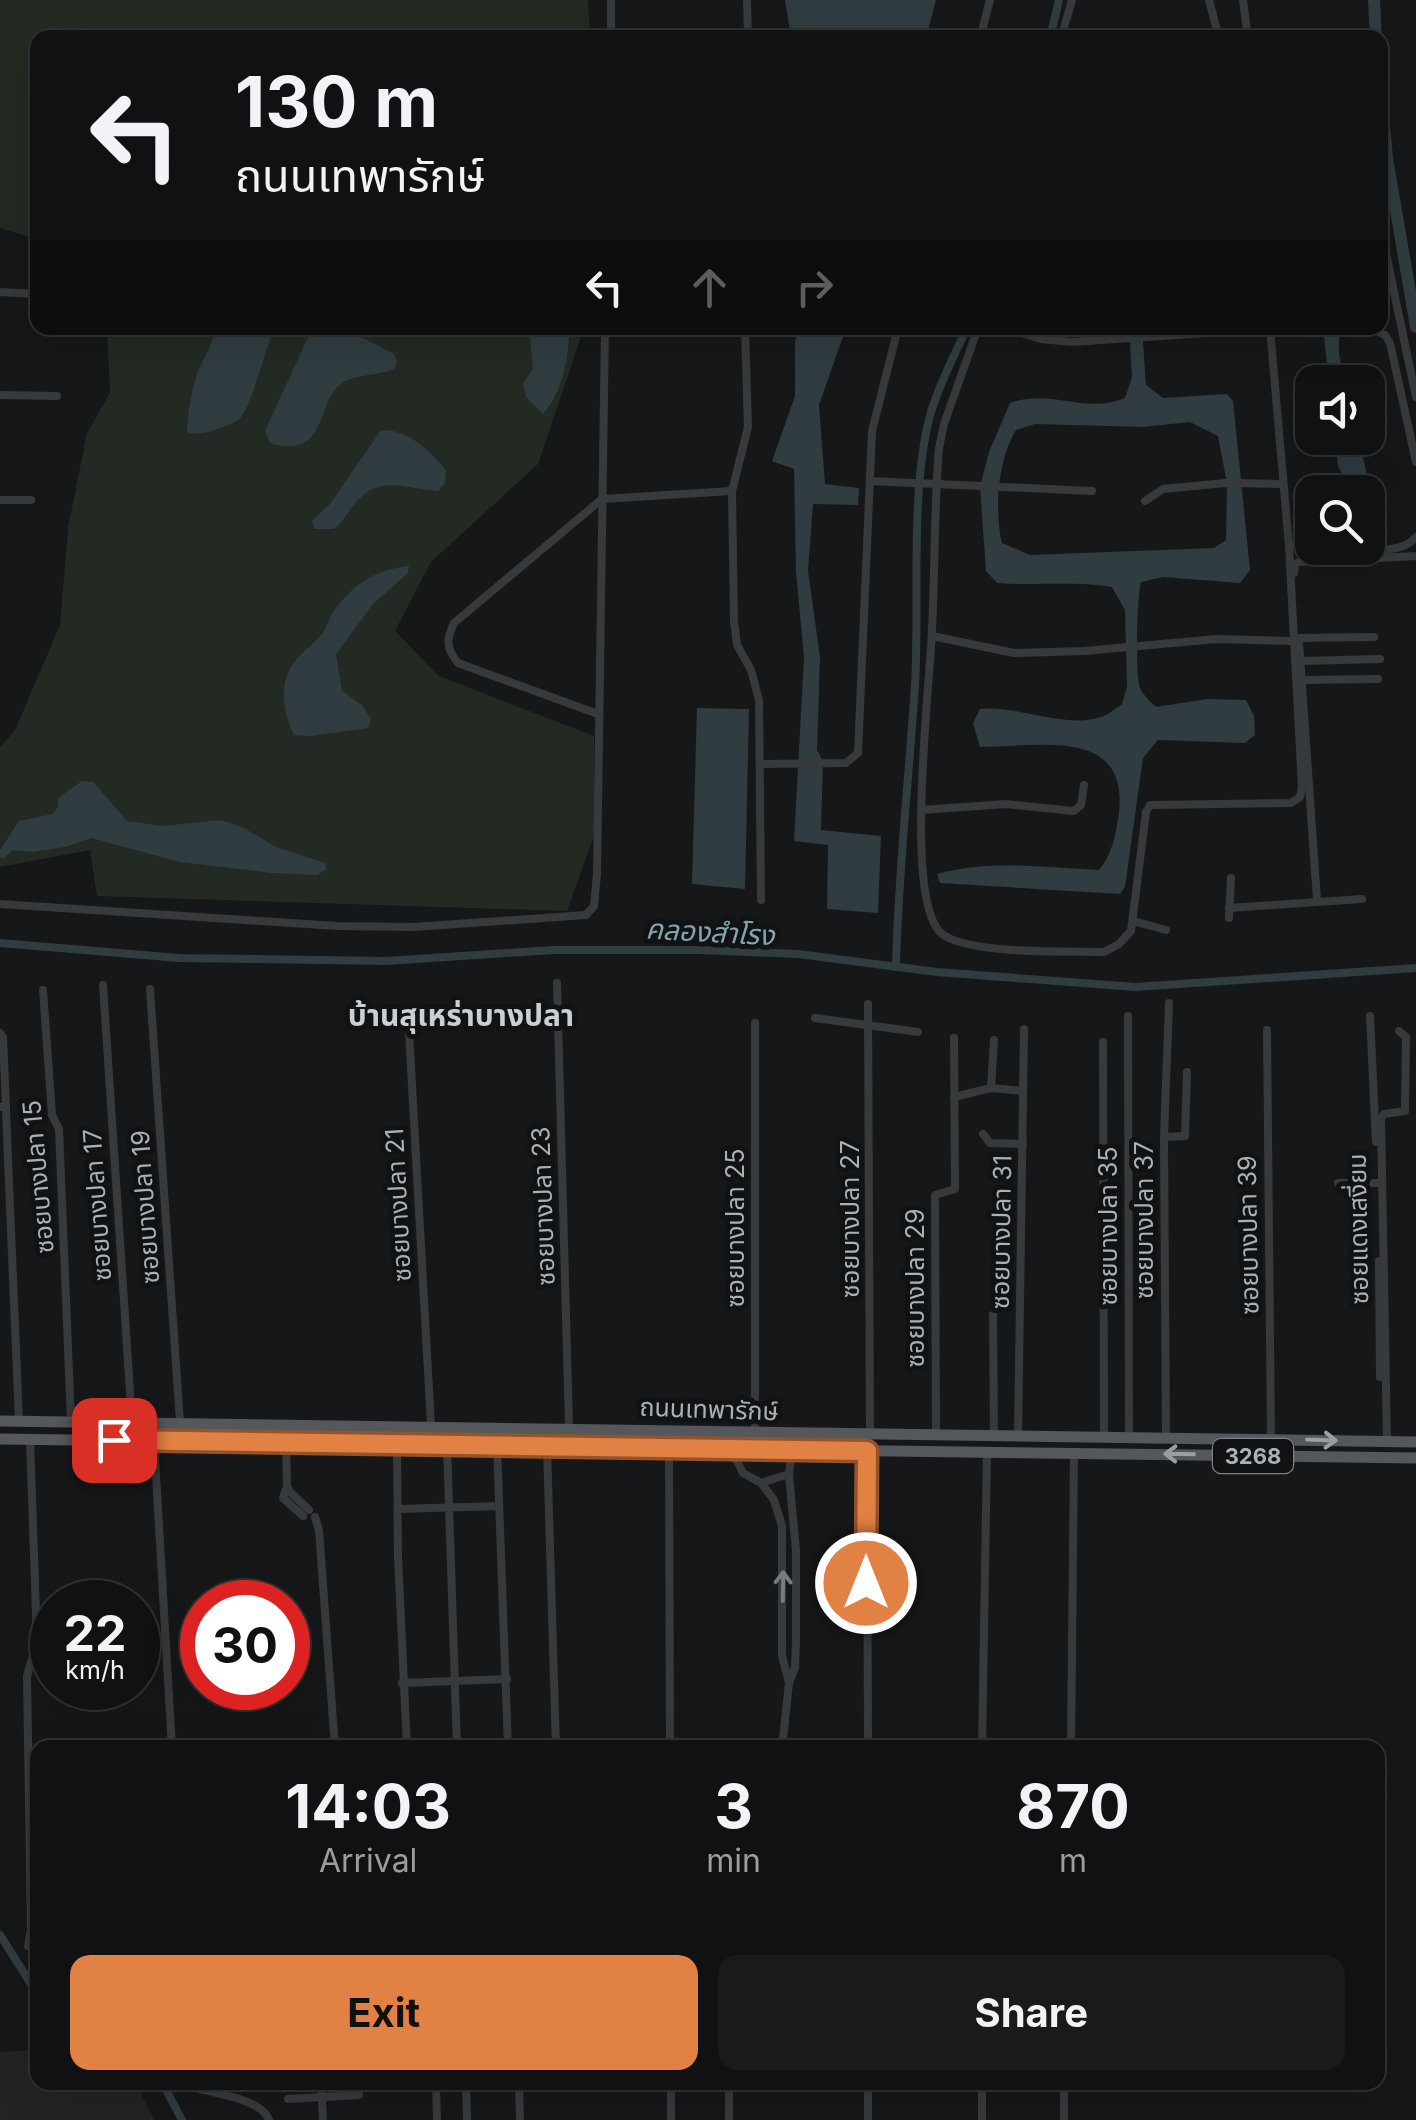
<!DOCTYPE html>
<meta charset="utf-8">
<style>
body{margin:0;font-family:Inter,"Noto Sans Thai",sans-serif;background:#191a1b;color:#f1f3f6;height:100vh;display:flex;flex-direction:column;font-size:38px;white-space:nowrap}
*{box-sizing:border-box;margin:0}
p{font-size:32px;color:#9c9d9f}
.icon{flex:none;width:55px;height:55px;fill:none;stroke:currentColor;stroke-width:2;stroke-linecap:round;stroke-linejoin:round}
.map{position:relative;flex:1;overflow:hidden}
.panel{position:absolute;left:30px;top:1740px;width:1355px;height:350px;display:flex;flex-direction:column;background:#101112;border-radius:20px;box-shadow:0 10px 40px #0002,0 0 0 2px #303132}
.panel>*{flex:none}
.top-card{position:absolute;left:30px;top:30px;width:1358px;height:305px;border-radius:20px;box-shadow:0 10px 40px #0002,0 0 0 2px #303132;background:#101112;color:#f1f3f6;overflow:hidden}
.buttons{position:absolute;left:1295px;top:365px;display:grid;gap:20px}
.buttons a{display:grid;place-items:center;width:90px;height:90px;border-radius:20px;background:#101112;box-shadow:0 10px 40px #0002,0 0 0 2px #303132;font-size:50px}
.speed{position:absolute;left:30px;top:1580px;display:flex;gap:20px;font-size:50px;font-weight:700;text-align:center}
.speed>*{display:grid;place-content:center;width:130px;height:130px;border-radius:50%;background:#101112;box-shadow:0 10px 40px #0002,0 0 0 2px #303132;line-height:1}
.speed small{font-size:25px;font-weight:400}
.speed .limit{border:15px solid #d22;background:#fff;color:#111}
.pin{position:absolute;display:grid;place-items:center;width:85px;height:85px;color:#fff;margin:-42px;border-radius:20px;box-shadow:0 5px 15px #0006}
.me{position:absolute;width:110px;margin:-55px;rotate:0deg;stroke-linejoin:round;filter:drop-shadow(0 0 8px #0008)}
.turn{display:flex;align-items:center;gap:35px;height:210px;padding:0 40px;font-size:45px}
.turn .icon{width:130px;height:130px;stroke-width:2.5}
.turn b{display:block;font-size:70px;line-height:85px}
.lanes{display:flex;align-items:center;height:95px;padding:0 40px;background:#0003;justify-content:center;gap:50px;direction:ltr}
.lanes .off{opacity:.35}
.eta{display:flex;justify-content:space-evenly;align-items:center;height:170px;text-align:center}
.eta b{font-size:60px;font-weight:700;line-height:70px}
.cta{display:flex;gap:20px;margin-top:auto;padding:20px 40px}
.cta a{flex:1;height:115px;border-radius:20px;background:#e28144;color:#111;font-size:40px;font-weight:700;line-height:115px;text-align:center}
.cta a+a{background:#191a1b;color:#f1f3f6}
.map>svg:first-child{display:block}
.built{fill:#222325}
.green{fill:#232a23}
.water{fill:#303c40;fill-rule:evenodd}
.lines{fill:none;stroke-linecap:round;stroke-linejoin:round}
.canal{stroke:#303c40;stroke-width:8}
.river{stroke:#303c40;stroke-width:12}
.minor{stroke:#373a3c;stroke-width:8}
.primary{stroke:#54575b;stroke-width:11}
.oneway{stroke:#989fa5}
.oneway2{stroke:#767b80}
.route-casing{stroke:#93542c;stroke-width:25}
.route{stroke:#e28144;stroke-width:18}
.labels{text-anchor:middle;stroke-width:10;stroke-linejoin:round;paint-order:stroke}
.shield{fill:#111213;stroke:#7b8186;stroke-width:2.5}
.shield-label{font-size:22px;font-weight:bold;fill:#a9b1b7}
.street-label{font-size:25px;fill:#a9b1b7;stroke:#111213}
.water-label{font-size:28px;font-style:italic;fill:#83a6ae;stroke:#111213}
.quarter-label{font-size:30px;font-weight:bold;fill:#cacfd3;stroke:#111213}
</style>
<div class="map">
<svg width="1416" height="2120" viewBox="0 0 1416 2120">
<rect width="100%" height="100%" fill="#161718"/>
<path class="built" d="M37,2050L38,2082L136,2083L154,2120H0V2052Z"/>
<g class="green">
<path d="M0,0H588L590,37L38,38L37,244L26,236L0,228Z"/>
<path d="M107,328H584L538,464L431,562L395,631L439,676L594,736L595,833L567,911L97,896L90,850L0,867V748L15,730L60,625L68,528L87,433L110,393Z"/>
</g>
<g class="water">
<path d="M785,0H936L926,38L791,37Z"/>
<path d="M214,328H274C267,345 250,410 240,418C235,423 225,426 218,429C208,433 197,435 187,432C188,412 191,393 197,374C203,357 214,346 214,328Z"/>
<path d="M316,328H344L394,354L397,362L394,369C378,376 354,374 341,384C315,404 328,460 270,443L265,431L311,331Z"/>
<path d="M529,328H570C568,357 563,392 543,414L526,397L523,384L533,369Z"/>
<path d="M800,328H846L819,405L825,484L859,488L858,505L813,504L808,571L820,657L817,750L823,761L821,830L881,836L878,913L827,909L828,845L794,841L804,657L796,572L794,469L772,461L795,396V341Z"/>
<path d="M1129,328H1142L1146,385L1163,398L1227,394L1233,401L1250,570L1240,583L1163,577L1141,582C1137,596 1135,676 1140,688C1143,695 1151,702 1156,707L1207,699L1246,700L1254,716L1255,735L1245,743L1158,740L1143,758L1125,887L1120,894L940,883L937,874C991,859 1044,868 1099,870C1113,853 1116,833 1119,812C1128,726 1038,747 980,747L973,723L980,709C1016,705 1068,729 1101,717C1108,715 1116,708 1122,704L1127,687L1125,610L1112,587C1074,581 1036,586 997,583L986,571L980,487L989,452L1010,403C1052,388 1084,415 1125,398L1132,377ZM1190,422L1218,436L1227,483L1226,540L1214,548L1030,555L1002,543C994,510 998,459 1016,430L1035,424L1143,427Z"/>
<path d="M1323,328H1339V354L1345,382H1329Z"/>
<path d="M381,430C410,430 427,449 446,470L445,483L438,491C410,490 384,475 360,498C350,507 345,520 334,529H314L312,521L330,504Z"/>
<path d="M1335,438H1358L1369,482L1365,492L1350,488L1338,466Z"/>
<path d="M409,566L408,573L373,604L336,654L342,691L362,705L371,719L368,728L310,736L294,735C283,713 278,682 295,661C303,651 314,644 322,634C327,628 328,620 333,613C350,586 376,569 409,566Z"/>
<path d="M697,708L749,709L745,889L692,884Z"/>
<path d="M82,781L93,782L127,821L162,826L221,820L244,828L276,847L325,863L326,870L317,875L272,873L180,862L91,838L65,847L33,852L13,850L3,859L0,857V850L19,821L53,814L58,807V798Z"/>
</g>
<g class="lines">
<g class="canal">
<path d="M1050,38L1059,0"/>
<path d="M0,943L179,958L386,961L553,950H699L798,954L937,972L1135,987L1416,968"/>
<path d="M896,967C898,873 909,779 915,685C920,602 909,490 931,412C940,383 954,355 967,328"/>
<path d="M0,1935L38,1995"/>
<path d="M162,2082L182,2120"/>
</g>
<g class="river">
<path d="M1374,0L1376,38"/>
<path d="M1380,82L1387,158L1416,327"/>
</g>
<g class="minor">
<path d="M747,0L748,38"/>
<path d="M1209,0L1219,38"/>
<path d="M1243,0L1248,38"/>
<path d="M611,38V0"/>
<path d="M980,38L990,0"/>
<path d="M1061,38L1072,0"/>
<path d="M1380,225L1416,397"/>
<path d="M0,292L38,294"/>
<path d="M745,328L748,427L732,491L734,621L737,645L751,670L759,700L761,900"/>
<path d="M978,328L944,424L939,448C934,508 935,570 932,630C930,686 904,895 940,932C962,955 1070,951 1104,952L1119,944L1131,931L1146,812L1150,805L1291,803L1300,797L1302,787L1289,546L1270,328"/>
<path d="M1005,328L1041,339L1072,342L1278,328"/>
<path d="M1370,328L1385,335L1390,343L1416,462"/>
<path d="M0,395L57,396"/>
<path d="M871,481L1092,491"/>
<path d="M0,500H31"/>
<path d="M1145,501L1163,489L1225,483L1281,484"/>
<path d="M1289,546L1312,547"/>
<path d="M1336,548C1359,548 1400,557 1416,537"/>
<path d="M1294,573L1295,564L1299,562L1416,556"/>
<path d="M932,636L1014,653L1084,651L1217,639L1294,641"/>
<path d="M1299,638L1374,637"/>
<path d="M1299,642L1317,900"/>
<path d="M1301,661L1380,659"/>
<path d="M1302,680L1378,679"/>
<path d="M598,714L458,663C446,648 446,640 454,623L602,499L732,491"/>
<path d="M760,764L846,763L858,753L872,431L898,328"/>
<path d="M921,810L1006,804L1074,811L1081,805L1084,785"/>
<path d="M0,904L337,926L414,927L586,915L594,906L597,874L605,328"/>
<path d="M1229,908L1362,899"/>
<path d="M1229,918L1231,878"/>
<path d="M1133,921L1166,930"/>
<path d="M557,983L569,1427"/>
<path d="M103,985L132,1422"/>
<path d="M150,989L180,1422"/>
<path d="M43,990L52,1115L59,1129L71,1421"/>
<path d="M868,1004L870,1434"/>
<path d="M376,1016L408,1014L431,1425"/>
<path d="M1128,1016L1129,1436"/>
<path d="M1370,1016L1376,1142"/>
<path d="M815,1018L918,1032"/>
<path d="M755,1023V1433"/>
<path d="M1267,1030L1271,1439"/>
<path d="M0,1033L3,1037L6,1107"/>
<path d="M1103,1042L1104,1436"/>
<path d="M991,1088L994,1040"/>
<path d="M954,1097L991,1088L1023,1091"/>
<path d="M0,1107H6V1112L19,1421"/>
<path d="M983,1134L990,1143L1023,1144"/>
<path d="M1164,1137L1185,1136L1187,1072"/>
<path d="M1338,1183H1377"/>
<path d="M1379,1261L1380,1377"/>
<path d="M993,1315L994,1435"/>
<path d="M936,1435L935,1195L955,1189L954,1038"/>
<path d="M1018,1436L1024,1029"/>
<path d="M1166,1437L1164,1137L1169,1003"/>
<path d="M154,1440L172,1748"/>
<path d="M286,1442L287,1486L283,1498L303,1516"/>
<path d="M1387,1442L1381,1119L1384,1114L1405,1111L1406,1037L1399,1031"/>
<path d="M397,1444L398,1557L407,1748"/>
<path d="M447,1444L457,1748"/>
<path d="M497,1445L508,1748"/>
<path d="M547,1446L556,1748"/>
<path d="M669,1448L670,1748"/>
<path d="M731,1449L743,1473L761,1483L774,1500L782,1526V1656L789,1683"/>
<path d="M867,1451L868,1748"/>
<path d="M761,1483L789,1474"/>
<path d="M287,1486L290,1492L309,1510"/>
<path d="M398,1509L499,1506"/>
<path d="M315,1517L319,1530L335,1748"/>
<path d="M402,1683L507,1679"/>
<path d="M782,1748L789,1683L795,1668L796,1641V1551L789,1474L792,1450"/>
<path d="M982,1748L987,1452"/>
<path d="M1071,1748L1074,1452"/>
<path d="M28,1946L31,1930L27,1676L37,1642L30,1439"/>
<path d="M190,2082L196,2088C216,2094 262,2099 269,2120"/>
<path d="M321,2082L323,2120"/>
<path d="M436,2082L437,2120"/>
<path d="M466,2082L467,2120"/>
<path d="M519,2082L520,2120"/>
<path d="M671,2082V2120"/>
<path d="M868,2082V2120"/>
<path d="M288,2099L359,2095"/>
<path d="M729,2120V2082"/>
<path d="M982,2120V2082"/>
<path d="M1064,2120V2082"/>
</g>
<g class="primary">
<path d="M0,1421L1416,1442"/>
<path d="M0,1439L1416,1458"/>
</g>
</g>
<defs><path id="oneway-shaft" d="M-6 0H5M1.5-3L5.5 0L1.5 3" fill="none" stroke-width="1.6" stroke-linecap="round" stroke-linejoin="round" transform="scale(2.5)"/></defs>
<g class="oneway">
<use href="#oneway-shaft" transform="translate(1322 1440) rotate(2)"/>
<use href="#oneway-shaft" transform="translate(1179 1454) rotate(-179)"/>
</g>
<use class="oneway2" href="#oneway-shaft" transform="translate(783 1586) rotate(-89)"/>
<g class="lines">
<g class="route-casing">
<path id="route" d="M114,1440L867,1451L866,1583"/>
</g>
<use href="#route" class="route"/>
</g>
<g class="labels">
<rect class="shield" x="1213" y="1439" width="80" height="34" rx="8"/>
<g class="shield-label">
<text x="1253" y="1464">3268</text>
</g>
<g class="street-label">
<text transform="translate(38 1177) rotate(-95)" y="9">ซอยบางปลา 15</text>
<text transform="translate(97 1205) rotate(-94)" y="9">ซอยบางปลา 17</text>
<text transform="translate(398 1205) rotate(-93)" y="9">ซอยบางปลา 21</text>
<text transform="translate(543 1206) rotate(-92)" y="9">ซอยบางปลา 23</text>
<text transform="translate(145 1207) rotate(-94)" y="9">ซอยบางปลา 19</text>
<text transform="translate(850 1219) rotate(-90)" y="9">ซอยบางปลา 27</text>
<text transform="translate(1144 1220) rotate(-90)" y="9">ซอยบางปลา 37</text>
<text transform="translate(1108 1226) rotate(-90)" y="9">ซอยบางปลา 35</text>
<text transform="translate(735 1228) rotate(-90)" y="9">ซอยบางปลา 25</text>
<text transform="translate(1358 1229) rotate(-91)" y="9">ซอยแดงเสงี่ยม</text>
<text transform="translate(1001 1232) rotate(-89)" y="9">ซอยบางปลา 31</text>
<text transform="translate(1248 1235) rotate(-91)" y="9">ซอยบางปลา 39</text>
<text transform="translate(915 1288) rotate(-90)" y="9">ซอยบางปลา 29</text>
<text transform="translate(709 1409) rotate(2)" y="9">ถนนเทพารักษ์</text>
</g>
<g class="water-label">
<text transform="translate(710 932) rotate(3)" y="10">คลองสำโรง</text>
</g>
<g class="quarter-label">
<text x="461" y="1026">บ้านสุเหร่าบางปลา</text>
</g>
</g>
</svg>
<div class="buttons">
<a><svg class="icon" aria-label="sound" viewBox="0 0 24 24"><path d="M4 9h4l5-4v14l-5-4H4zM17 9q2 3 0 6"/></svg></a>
<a><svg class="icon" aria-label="search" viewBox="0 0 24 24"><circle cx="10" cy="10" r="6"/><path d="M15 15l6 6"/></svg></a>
</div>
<div class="speed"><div>22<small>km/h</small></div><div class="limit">30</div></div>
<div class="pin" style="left:114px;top:1440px;background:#d93025"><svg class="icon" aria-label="arrive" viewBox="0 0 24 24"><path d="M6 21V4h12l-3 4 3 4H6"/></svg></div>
<svg class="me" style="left:866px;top:1583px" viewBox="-20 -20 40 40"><circle r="17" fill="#e28144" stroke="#fff" stroke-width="3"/><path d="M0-11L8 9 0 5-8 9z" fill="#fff"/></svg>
<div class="top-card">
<div class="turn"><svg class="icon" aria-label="left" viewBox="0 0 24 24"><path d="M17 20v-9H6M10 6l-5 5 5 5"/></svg><div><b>130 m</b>ถนนเทพารักษ์</div></div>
<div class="lanes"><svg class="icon" aria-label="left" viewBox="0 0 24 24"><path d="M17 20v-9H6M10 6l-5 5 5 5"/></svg><svg class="icon off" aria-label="ahead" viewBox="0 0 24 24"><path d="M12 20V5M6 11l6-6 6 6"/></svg><svg class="icon off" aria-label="right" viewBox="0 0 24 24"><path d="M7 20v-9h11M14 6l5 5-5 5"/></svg></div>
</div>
<section class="panel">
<div class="eta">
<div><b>14:03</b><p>Arrival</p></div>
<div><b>3</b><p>min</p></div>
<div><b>870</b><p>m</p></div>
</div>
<div class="cta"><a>Exit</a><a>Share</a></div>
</section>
</div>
